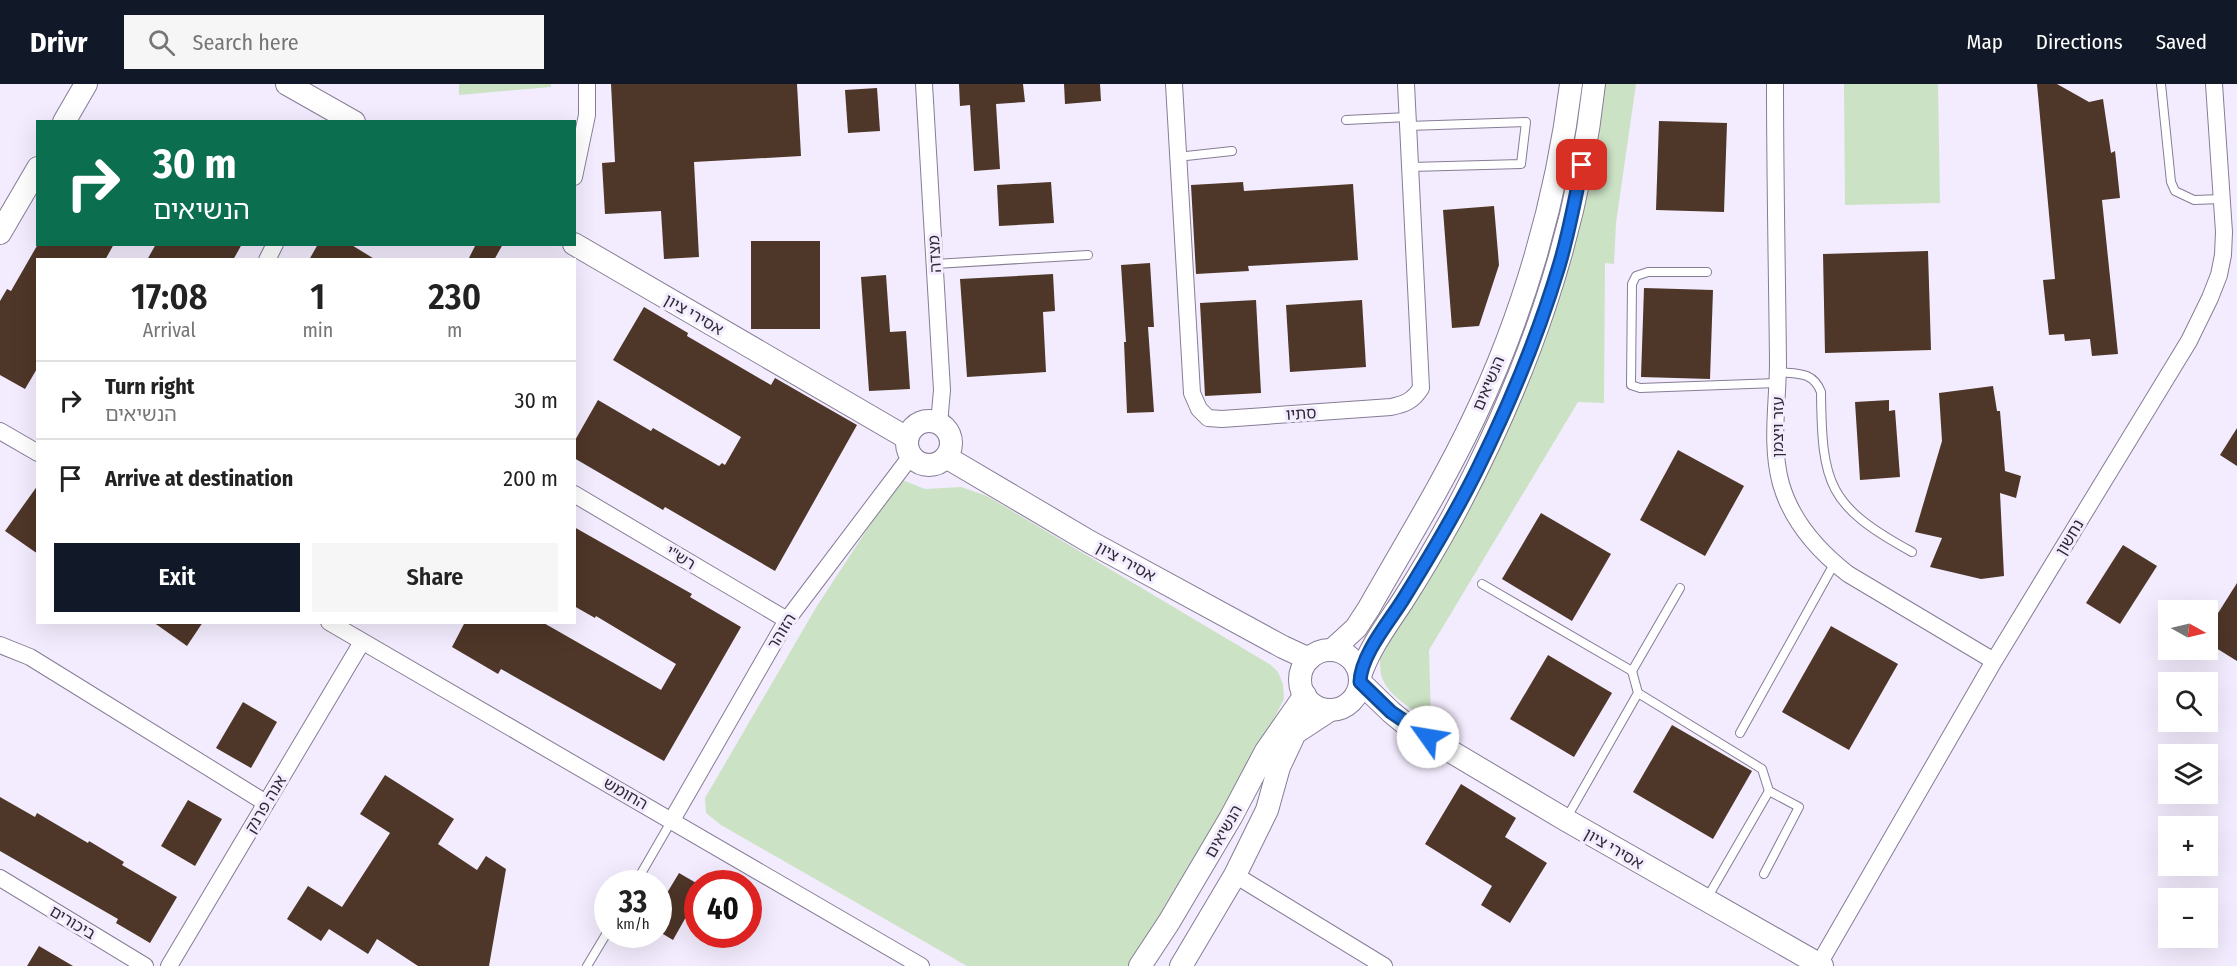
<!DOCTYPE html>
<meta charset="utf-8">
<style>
body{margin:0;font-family:"Fira Sans Condensed","Noto Sans Hebrew",sans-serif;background:#f6f6f6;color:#222;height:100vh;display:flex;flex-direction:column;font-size:22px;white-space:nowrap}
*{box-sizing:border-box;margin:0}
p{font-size:20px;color:#767676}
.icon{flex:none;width:33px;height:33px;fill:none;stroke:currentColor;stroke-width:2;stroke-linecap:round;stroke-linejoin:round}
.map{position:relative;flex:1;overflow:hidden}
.panel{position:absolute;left:36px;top:174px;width:540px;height:366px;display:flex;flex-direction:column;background:#fff;border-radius:0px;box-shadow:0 6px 24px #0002}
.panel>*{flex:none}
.guide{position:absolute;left:36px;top:36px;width:540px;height:126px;border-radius:0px;box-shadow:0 6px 24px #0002;background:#0b6e4f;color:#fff;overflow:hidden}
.needle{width:39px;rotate:98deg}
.fabs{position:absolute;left:2158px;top:516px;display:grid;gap:12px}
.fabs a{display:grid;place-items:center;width:60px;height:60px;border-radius:0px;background:#fff;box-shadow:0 6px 24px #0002;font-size:30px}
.speed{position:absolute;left:594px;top:786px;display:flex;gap:12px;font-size:30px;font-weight:700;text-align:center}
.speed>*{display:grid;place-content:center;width:78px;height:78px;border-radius:50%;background:#fff;box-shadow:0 6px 24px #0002;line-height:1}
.speed small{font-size:15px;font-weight:400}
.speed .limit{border:9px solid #d22;background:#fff;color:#111}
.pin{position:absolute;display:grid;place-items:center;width:51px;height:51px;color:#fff;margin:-26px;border-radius:12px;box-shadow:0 3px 9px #0006}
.me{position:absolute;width:66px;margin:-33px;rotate:302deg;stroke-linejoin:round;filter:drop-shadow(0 0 4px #0008)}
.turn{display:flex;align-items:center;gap:21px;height:126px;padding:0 18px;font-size:27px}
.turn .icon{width:78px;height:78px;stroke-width:2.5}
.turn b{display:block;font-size:42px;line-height:51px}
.eta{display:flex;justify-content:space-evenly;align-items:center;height:102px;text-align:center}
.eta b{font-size:36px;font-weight:600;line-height:42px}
.primary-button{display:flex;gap:12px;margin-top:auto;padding:12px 18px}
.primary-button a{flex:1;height:69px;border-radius:0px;background:#111827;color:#fff;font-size:24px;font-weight:600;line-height:69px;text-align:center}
.primary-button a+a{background:#f6f6f6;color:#222}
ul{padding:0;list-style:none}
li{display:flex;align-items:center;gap:18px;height:78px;padding:0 18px;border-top:2px solid #e0e0e0}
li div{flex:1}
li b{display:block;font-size:22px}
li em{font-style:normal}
header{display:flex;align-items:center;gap:36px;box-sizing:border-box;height:84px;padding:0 30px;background:#111827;color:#fff}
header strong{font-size:28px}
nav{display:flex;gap:33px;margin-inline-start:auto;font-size:21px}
.search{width:420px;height:54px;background:#f6f6f6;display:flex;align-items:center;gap:15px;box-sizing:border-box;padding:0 21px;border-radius:0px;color:#767676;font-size:22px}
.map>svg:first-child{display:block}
.green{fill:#cbe2c4}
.building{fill:#4e3628}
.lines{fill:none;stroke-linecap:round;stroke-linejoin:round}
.lane-casing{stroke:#867c96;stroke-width:10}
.street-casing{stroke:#867c96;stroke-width:18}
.secondary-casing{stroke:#867c96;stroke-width:24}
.lane{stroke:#fff;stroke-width:8}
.street{stroke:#fff;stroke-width:16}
.secondary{stroke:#fff;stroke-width:22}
.route-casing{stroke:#114b97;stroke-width:15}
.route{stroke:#1a73e8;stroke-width:10}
.labels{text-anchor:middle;stroke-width:6;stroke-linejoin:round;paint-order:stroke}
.street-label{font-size:16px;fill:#2f2a35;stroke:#f3ecfe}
</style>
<header>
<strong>Drivr</strong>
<div class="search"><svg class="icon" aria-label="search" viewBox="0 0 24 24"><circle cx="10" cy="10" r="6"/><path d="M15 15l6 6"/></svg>Search here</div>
<nav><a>Map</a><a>Directions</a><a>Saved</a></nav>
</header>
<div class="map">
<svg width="2237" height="882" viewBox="0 0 2237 882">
<rect width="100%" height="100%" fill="#f3ecfe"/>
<g class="green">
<path d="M459,0H551V3L459,11Z"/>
<path d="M1602,0H1636L1616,139L1614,180L1605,179L1604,319L1578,318L1429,566L1431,638C1415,627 1387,612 1381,591C1380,585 1380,578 1380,571L1494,367Z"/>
<path d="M1844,0H1938L1940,119L1845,121Z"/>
<path d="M900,395L925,405L961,403L987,412L1271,581L1278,588L1283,600L1284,615L1262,658L1129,882H967L721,741L706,729L705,714L817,522Z"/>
</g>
<g class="building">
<path d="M611,0H797L801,72L694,78L699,173L664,175L661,127L605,130L602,79L615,78Z"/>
<path d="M959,0H1023L1025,18L996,20L1000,85L974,87L970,21L960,22Z"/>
<path d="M1064,0H1100L1101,17L1065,20Z"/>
<path d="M2037,0H2057L2089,18L2103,15L2111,69L2115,67L2120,114L2102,116L2118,270L2092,272L2090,255L2065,257L2064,250L2049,251L2043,196L2055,195Z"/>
<path d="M877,4L880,47L848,49L845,6Z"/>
<path d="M1659,37L1727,39L1724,128L1656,126Z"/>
<path d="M1051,98L1054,139L999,142L997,101Z"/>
<path d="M1243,98L1244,107L1353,100L1358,176L1248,182L1249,187L1196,190L1191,101Z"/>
<path d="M1494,122L1499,181L1479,242L1452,244L1443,126Z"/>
<rect x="751" y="157" width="69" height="88"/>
<path d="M38,160H114L105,176H38V283L25,305L0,291V217L7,205L11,207Z"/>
<path d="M156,160H242L233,176H147Z"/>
<path d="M318,160H350L376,176H309Z"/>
<path d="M476,160H503L494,176H468Z"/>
<path d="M1928,167L1931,266L1825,269L1823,170Z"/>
<path d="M1150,179L1154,243H1148L1154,328L1127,329L1124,258H1126L1121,181Z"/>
<path d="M1053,190L1055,227L1043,228L1046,288L967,293L960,195Z"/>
<path d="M886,191L890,248L906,247L910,305L869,307L861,193Z"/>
<path d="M1644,204L1713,206L1710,295L1641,293Z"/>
<path d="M1256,216L1261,309L1205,312L1200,219Z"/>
<path d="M1362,216L1366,283L1290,288L1286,221Z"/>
<path d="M644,223L688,249L687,252L771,301L775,294L857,341L775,487L665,423L663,426L574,374V358L598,316L651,347L653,344L719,382L722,379L725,381L741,353L613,276Z"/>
<path d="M1993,302L1997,327H2000L2005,387L2021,392L2016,414L2000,409L2004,492L1981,495L1930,483L1942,454L1915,448L1942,357L1939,309Z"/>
<path d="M1889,316V327L1895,326L1900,393L1860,396L1855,318Z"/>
<path d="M2237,344V382L2220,371Z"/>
<path d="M1678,366L1744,402L1705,472L1640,436Z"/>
<path d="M38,401V470L5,447Z"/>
<path d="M1541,429L1611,470L1572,537L1502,495Z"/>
<path d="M574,443L692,510L690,513L741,543L664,677L501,585L498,590L452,563L465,538H542L661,606L676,580L596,532L595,534L574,522Z"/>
<path d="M2123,461L2157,482L2120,540L2086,519Z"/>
<path d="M2237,499V577L2208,559V545Z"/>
<path d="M153,538H203L187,562Z"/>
<path d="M1831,542L1898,580L1849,666L1782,628Z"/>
<path d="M1548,571L1612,609L1574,673L1510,635Z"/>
<path d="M243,618L277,638L251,684L216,664Z"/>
<path d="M1672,641L1752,687L1713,755L1633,708Z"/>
<path d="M385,691L454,735L438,760L477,786L486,772L506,785L489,882H418L377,855L368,870L329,845L321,857L287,835L308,802L342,823L390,749L360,730Z"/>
<path d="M1461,700L1516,734L1505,753L1547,779L1510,839L1481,821L1492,802L1425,760Z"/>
<path d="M0,713L35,733L37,729L88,759L89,757L124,778L122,781L177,813L150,859L116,839L118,835L0,767Z"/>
<path d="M188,716L222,735L195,782L161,762Z"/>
<path d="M679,789L698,800V827L691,824L673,856L658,847V824Z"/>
<path d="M39,862L73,882H27Z"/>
</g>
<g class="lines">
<g class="lane-casing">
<g id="lane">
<path d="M2161,0L2171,98L2175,107L2194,116L2222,115"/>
<path d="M1346,36L1408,33"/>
<path d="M1408,42L1526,38L1521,80L1411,83"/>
<path d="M1177,73L1232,67"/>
<path d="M935,180L1088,171"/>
<path d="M1707,188H1648L1636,192L1632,200L1631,301L1640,304L1777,299"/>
<path d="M1778,288C1797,290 1813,287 1821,308C1822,401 1828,422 1912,468"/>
<path d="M1482,500L1632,587L1680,504"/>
<path d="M1638,609L1762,685L1769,707L1799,723L1764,790"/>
<path d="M1740,649L1834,480"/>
<path d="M1566,735L1638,609L1632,587"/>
<path d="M635,800L672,736"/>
<path d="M1706,816L1769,707"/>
<path d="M587,882L608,847"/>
</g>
</g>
<g class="street-casing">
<g id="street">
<path d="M924,0L942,306L939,340"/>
<path d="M1174,0L1192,309L1199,325L1208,334L1222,335L1391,323C1405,320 1413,317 1421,304L1406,0"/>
<path d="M1775,0C1775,93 1777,185 1778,278C1778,319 1770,360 1781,400C1792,438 1817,466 1848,490L1994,577"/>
<path d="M574,93L587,31V0"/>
<path d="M267,176L275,160"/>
<path d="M0,347L38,369"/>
<path d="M574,410L787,536"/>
<path d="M329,538L921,882"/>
<path d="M0,561L30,573L266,719"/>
<path d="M672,736L787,536L911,372"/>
<path d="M1235,791L1384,882"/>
<path d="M0,794L145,882"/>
<path d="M1819,880L1994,577L2189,257L2210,214L2219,191L2223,171L2224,148L2214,0"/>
<path d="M169,882L362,558"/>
</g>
</g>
<g class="secondary-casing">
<g id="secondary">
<path d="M287,0L354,38"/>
<path d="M64,38L86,0"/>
<path d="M0,149L38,84"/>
<path d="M574,160L907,354"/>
<circle cx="929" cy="359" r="22"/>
<path d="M946,373L1090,458L1283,563L1309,575"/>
<path d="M1332,566L1356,544L1369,524C1404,462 1442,401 1473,336C1523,232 1557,115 1571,0"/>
<circle cx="1330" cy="596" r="30"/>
<path d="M1360,592C1369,565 1386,542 1402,518C1420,490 1437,461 1453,432C1526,295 1577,155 1594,0"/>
<path d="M1360,598L1391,628L1408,642L1566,736L1822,882"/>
<path d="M1140,882L1169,838L1231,733L1266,667L1305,611"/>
<path d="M1181,882L1235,791L1267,726L1279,683L1295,649L1330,626"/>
</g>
</g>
<use href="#lane" class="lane"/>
<use href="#street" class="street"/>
<use href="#secondary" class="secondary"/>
</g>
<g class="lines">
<g class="route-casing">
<path id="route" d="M1428,653L1391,628L1360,598C1361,570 1390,537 1404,514C1430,472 1456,429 1478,384C1510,319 1538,252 1559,182C1569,149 1575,115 1582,81"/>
</g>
<use href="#route" class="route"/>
</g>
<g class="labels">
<g class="street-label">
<text transform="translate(934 170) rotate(-93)" y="6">מצדה</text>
<text transform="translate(694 230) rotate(30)" y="6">אסירי ציון</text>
<text transform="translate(1488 299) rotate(-67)" y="6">הנשיאים</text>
<text transform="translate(1301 329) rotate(-4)" y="6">סתיו</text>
<text transform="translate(1777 343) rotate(-90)" y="6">עזר ויצמן</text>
<text transform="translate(2069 453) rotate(-59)" y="6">נחשון</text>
<text transform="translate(681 473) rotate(31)" y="6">רש"י</text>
<text transform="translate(1126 477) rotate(29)" y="6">אסירי ציון</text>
<text transform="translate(781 547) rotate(-58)" y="6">הזוהר</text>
<text transform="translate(626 709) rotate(30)" y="6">החומש</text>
<text transform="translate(265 720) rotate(-59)" y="6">אנה פרנק</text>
<text transform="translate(1223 747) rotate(-60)" y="6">הנשיאים</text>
<text transform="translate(1614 764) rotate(30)" y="6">אסירי ציון</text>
<text transform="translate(73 838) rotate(31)" y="6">ביכורים</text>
</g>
</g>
</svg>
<div class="fabs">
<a><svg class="needle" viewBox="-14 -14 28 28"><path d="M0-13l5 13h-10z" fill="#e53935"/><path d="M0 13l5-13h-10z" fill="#767676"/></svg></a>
<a><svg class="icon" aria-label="search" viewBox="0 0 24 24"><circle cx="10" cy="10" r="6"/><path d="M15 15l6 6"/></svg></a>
<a><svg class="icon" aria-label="layers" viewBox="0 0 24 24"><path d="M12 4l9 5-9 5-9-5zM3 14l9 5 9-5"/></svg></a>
<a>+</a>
<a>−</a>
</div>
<div class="speed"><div>33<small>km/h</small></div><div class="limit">40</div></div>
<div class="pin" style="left:1582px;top:81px;background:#d93025"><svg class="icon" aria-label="arrive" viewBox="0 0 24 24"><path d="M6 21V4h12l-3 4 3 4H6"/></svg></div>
<svg class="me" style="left:1428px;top:653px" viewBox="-20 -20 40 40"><circle r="19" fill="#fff"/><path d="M0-13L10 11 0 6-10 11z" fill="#1a73e8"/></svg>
<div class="guide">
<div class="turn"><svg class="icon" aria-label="right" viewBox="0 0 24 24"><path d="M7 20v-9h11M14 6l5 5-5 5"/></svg><div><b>30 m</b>הנשיאים</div></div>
</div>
<section class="panel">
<div class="eta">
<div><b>17:08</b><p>Arrival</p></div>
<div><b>1</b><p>min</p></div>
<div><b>230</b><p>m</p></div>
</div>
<ul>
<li><svg class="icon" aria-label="right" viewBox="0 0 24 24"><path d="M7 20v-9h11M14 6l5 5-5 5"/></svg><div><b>Turn right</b><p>הנשיאים</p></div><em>30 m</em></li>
<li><svg class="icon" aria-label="arrive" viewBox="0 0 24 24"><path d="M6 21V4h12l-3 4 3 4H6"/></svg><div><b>Arrive at destination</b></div><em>200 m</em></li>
</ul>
<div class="primary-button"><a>Exit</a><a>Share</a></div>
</section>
</div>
